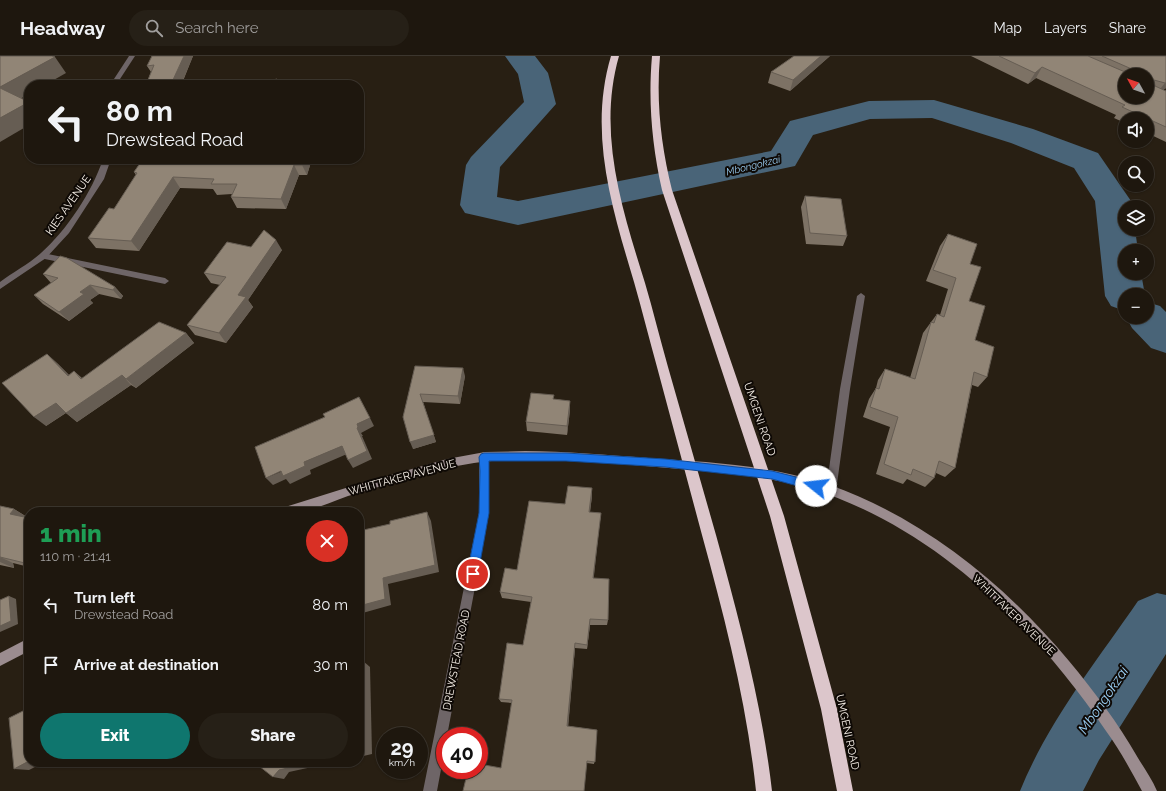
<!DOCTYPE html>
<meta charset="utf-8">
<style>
body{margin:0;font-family:Raleway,sans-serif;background:#262017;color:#f1f3f6;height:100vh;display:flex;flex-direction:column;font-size:15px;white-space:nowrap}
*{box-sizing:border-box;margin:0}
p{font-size:13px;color:#a19f9e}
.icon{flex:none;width:22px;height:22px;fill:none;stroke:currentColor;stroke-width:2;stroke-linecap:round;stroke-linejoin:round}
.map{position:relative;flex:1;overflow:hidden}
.sheet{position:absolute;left:24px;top:451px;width:340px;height:260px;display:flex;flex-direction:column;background:#1e170e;border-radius:16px;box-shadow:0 1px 3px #0004,0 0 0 1px #3c362e}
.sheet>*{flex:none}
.top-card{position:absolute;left:24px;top:24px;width:340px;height:84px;border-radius:16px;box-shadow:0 1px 3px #0004,0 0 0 1px #3c362e;background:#1e170e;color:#f1f3f6;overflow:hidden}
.needle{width:26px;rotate:310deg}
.fabs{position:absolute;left:1118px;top:12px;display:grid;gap:8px}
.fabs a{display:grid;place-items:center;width:36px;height:36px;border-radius:50%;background:#1e170e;box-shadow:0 1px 3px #0004,0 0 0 1px #3c362e;font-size:20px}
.speed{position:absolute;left:376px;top:671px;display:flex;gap:8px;font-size:20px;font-weight:700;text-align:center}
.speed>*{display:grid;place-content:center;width:52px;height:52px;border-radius:50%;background:#1e170e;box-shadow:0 1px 3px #0004,0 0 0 1px #3c362e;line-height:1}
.speed small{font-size:10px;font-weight:400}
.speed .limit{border:6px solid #d22;background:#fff;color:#111}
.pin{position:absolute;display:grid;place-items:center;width:34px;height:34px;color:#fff;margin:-17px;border:2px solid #fff;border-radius:50%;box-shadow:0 1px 4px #0007}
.me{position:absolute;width:44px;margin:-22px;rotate:286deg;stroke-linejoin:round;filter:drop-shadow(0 0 3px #0008)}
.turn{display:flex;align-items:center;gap:14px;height:84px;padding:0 16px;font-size:18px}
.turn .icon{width:52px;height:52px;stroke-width:2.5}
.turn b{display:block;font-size:28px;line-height:34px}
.round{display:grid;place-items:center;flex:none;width:42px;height:42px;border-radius:21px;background:#262017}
.summary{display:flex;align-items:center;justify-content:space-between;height:68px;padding:0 16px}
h1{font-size:24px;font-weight:800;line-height:30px;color:#1e9e55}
.primary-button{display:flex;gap:8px;margin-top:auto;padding:8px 16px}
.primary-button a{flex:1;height:46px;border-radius:24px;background:#0f766e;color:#fff;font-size:16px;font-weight:800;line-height:46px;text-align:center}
.primary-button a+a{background:#262017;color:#f1f3f6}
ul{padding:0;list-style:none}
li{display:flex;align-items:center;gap:12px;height:60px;padding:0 16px}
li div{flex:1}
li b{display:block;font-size:15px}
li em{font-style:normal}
header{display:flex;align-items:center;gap:24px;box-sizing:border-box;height:56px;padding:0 20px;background:#1e170e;border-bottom:1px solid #3c362e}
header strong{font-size:19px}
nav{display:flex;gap:22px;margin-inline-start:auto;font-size:14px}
.search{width:280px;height:36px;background:#262017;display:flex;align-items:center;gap:10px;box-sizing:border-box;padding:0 14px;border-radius:22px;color:#a19f9e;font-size:15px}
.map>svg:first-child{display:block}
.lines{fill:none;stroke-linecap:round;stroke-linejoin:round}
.river{fill:#496478;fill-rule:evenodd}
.lane{fill:#6e6567;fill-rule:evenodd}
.street{fill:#6e6567;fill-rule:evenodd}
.secondary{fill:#9b8c8f;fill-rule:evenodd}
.highway{fill:#dcc6cb;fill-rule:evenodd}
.wall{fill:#7d7265;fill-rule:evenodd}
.shaded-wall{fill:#665d53}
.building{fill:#918576;stroke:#665d53}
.route{fill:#1a73e8;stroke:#114b97}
.labels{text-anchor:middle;stroke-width:4;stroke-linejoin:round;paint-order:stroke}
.far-water-label{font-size:10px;font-style:italic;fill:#9bcff4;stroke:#0e0905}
.street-label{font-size:11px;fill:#f8f1e9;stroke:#0e0905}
.near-water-label{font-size:14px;font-style:italic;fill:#9bcff4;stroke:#0e0905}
</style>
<header>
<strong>Headway</strong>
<div class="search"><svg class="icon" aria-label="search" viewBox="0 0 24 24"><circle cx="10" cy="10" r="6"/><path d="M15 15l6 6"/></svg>Search here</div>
<nav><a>Map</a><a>Layers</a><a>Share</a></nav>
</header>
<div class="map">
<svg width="1166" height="735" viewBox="0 0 1166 735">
<rect width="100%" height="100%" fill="#281f13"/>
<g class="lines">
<g class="river">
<path d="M505,0H535L548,17L556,48L500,111L497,141L518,145L771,95L790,65L869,45L934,44L1033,73L1098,97L1131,145L1132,151H1125V173H1135L1138,195H1125V217H1141L1145,239H1125V255L1111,250L1105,240L1095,145L1074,112L1011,87L932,62L870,63L813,79L795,110L518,169L465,157L460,149L466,109L471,101L524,46L518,18Z"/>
<path d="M1147,246L1160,250L1166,256V297L1151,292L1132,272L1126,261H1147Z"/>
<path d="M1157,537L1166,539V598L1099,704L1083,735H1020C1048,666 1096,606 1138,545Z"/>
</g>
<path class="lane" d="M43,197L165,222L169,225L165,228L40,202L39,200Z"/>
<g class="street">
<path d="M129,0H135L120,23L119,29H113L114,23Z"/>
<path d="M103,103H111L104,123L69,177L46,202L0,233V226C13,216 29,208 41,197C67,174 92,136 103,103Z"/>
<path d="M861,237L865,240L850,333L836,435L835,438L831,440L827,438L826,435L840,333L857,240Z"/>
<path d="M484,396L488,398L489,401V457L447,680H445V692L437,735H423L479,457V401L480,398Z"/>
</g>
<g class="secondary">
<path d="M525,395C566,395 607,399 648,402C709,406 771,409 830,429C923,462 1006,529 1069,605C1094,635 1118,667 1138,702C1144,712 1152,723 1157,735H1142C1131,715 1120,694 1106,675C1036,571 931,468 808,432C755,417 699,415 645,410C588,406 531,399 474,407C432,413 389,428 348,440C333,445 317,453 301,456C294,457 287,456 281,456L282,452L349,431L447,403L485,396Z"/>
<path d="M29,582V595L0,610V597Z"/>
</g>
<g class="highway">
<path d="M611,0H619C597,77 622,153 645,227C653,254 660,283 668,311C684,367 700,423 716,479C739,563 762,648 772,735H756C747,648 725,563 702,479C687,423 672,367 657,311C649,282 642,254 634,226C612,152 588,77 611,0Z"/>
<path d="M652,0H660C656,46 661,90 672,134L784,460L837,653L853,735H837L821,653L770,460L662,134C652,89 648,46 652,0Z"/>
</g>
</g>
<g class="wall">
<path d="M152,0H193L183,25L193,24L195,29H146L151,16L147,10Z"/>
<path d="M830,0L790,35L768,27L771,16Z"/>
<path d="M971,0H1166V32L1163,34L1166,35V86L1147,77V63H1125V67L1114,62L1116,59L1036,22L1028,28ZM1125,19H1147L1125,41Z"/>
<path d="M143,103H312L307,119H299L286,153L237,152L231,141L232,138L217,139L213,133L180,132L139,195L96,192L88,182L114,153L136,119L134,116Z"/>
<path d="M805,140L847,180L843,190L806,188L801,151Z"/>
<path d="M948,178L970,208L969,245L975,284L987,321L978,331L972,329L955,412L945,421L936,417L934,422L925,431L907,423L903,428L876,418L890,371L863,361L869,343L876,332L878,324L885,313L910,322L923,277L937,258L940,259L948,233L926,225L940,190Z"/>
<path d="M251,191L282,194L248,244L253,251L226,287L195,279L187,269L220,229L211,227L204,217Z"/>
<path d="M43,218L115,231L123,240L121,243L99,238L90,244L93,247L69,265L43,248L34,239L51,227Z"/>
<path d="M186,277L194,287L136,332L131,329L77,366L66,357L46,370L47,298L58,308L69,319L74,315L82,322Z"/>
<path d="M415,310L465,320L460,348L423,346L436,386L413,393Z"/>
<path d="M554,343L570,345V354L567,379L527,375L526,366Z"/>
<path d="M592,432V440L590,456L601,457L593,522L608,564L607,569H590L587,593L575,592L568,670L597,674L594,708L587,707L501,712L512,647L501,646L499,643L523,589L531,546L502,542L500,536L565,448Z"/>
<path d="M0,450L14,453L27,461H26L29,462V511L13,507L14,512L0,509Z"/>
</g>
<g class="shaded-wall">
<path d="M184,0H193L181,29L172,26Z"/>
<path d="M821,0H830L790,35L793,24Z"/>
<path d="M55,1L66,17L45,29H29V38L11,48L0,33V31Z"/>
<path d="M1042,11L1036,22L1028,28L1035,17Z"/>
<path d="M277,23L280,29H277Z"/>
<path d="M193,24L195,29H191Z"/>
<path d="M1165,27H1166V32L1156,38Z"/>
<path d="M29,46V69L0,86V62Z"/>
<path d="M304,103H312L307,119L302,109Z"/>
<path d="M294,109L299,119L286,153L281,143Z"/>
<path d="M173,121L180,132L139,195L131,185Z"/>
<path d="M276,184L282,194L248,244L253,251L226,287L219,277L238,239Z"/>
<path d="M90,229L99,238L90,244L93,247L69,265L59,256L80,236Z"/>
<path d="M115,231L123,240L121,243L113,234Z"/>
<path d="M186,277L194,287L136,332L126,323Z"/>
<path d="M47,298L58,308L79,329L68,320Z"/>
<path d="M463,312L465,320L460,348L458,340Z"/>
<path d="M122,319L131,329L77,366L66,357Z"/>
<path d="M420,338L436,386L413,393L410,386Z"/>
<path d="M570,345V354L567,379V370Z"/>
<path d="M56,347L67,356L46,370L34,361Z"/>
<path d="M370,362L374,370L361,377L363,380H362L372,403L353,412L348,404L357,368Z"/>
<path d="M342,390L347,398L310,414L311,418L290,428L286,423L273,429L266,422Z"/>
<path d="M592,432V440L589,463V456Z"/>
<path d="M14,453L27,461L23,465L10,458Z"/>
<path d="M427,456L431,465L439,516L388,528L391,549L359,558V550L383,522Z"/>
<path d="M601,457L600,464L593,529V522Z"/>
<path d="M0,501L13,507L14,512L0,506Z"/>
<path d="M9,540L16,543L18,568L0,576V570Z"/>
<path d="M590,563V569L587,593V589Z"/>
<path d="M575,587V592L568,673L567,670Z"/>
<path d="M363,605L370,611L372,698L359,701Z"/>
<path d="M29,705V706H45L29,714L14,713Z"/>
<path d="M315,706H335L289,716L284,723L273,721L279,714Z"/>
</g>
<g class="building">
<path d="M0,0H52L55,1L0,31Z"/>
<path d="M152,0H184L172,26L193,24L191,29H146L154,9L147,10Z"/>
<path d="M794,0H821L793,24L771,16Z"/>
<path d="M999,0H1088L1132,19H1125V41H1147V19H1134V14L1102,0H1166V27H1165L1154,24L1155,30L1166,35V71L1122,51L1125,49L1042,11L1035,17Z"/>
<path d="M277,23V29H253Z"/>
<path d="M0,32L29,46L0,62Z"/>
<path d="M143,103H304L302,109H294L281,143L231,141L237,128H211L214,123L173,121L131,185L88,182L109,152L114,153L137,117L134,116Z"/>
<path d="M805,140L841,143L847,180L810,177Z"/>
<path d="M264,174L276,184L238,239L246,241L219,277L187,269L226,221L204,217L227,186L251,191Z"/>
<path d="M948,178L977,188L970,208L981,211L969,245L985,250L975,284L994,291L987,321L974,316L955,412L939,405L934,422L913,413L911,419L884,408L898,361L870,351L876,332L879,333L885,313L915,323L931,266L934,267L937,258L944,261L956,222L933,214Z"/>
<path d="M60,200L67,202L115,231L113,234L90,229L80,236L84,238L59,256L34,239L58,222L43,218Z"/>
<path d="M159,266L186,277L126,323L122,319L66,357L56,347L34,361L2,327L47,298L68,320L74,315L81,323Z"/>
<path d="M415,310L463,312L458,340L420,338L434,379L410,386L403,361Z"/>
<path d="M531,337L554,339L553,343L570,345L567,370L526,366Z"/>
<path d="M359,341L370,362L357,368L358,371L357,372L367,395L348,404L342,390L304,406L305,410L283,420L281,415L266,422L255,391L325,361L323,358Z"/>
<path d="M568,430L592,432L589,456L601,457L593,522L609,523L608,564L590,563L587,589L575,587L567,670L597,674L595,706L587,705L584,735H463L468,714H479V708L501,712L512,644L499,643L507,587L523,589L532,541L500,536L505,512L517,514L529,445L565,448Z"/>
<path d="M0,450L14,453L10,458L29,462V508L0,501Z"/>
<path d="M427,456L435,509L383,522L385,543L359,550V475L390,468V465Z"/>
<path d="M9,540L11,565L0,570V544Z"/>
<path d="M363,605L364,695L359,696V606Z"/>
<path d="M29,652V705L14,713L9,662Z"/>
<path d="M254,706H315L279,714L273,721Z"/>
</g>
<path class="route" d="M484,397H566L665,403L772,415L816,426L819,427L821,430L819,433L816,435L772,423L665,411L566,405H489V457L478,518L476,521L473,523L469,521L467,518L479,457L480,415L479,401L481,398Z"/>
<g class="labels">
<g class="far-water-label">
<text transform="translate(753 109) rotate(-14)" y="4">Mbongokzai</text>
</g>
<g class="street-label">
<text transform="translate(68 149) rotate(-55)" y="4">KIES AVENUE</text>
<text transform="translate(760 363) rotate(71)" y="4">UMGENI ROAD</text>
<text transform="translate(402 421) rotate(-15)" y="4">WHITTAKER AVENUE</text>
<text transform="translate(1014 559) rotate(44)" y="4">WHITTAKER AVENUE</text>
<text transform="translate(456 604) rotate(-79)" y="4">DREWSTEAD ROAD</text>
<text transform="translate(848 676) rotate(78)" y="4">UMGENI ROAD</text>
</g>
<g class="near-water-label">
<text transform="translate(1103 644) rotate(-56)" y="5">Mbongokzai</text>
</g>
</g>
</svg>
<div class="fabs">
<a><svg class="needle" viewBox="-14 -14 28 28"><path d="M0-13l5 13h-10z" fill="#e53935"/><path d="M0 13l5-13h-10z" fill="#a19f9e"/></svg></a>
<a><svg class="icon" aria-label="sound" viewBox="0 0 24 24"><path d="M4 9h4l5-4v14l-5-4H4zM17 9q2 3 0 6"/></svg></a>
<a><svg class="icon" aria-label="search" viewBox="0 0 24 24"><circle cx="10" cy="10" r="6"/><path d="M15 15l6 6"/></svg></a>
<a><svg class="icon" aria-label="layers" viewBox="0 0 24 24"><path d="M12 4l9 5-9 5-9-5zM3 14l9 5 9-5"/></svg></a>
<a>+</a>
<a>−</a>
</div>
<div class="speed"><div>29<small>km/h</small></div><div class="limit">40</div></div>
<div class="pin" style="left:473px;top:518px;background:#d93025"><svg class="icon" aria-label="arrive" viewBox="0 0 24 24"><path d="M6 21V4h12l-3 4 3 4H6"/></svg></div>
<svg class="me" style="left:816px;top:430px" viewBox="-20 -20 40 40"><circle r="19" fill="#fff"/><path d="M0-13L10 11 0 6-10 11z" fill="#1a73e8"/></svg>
<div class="top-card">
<div class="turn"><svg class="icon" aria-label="left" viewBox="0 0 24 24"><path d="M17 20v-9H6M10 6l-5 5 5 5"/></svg><div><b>80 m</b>Drewstead Road</div></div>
</div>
<section class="sheet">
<div class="summary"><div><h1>1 min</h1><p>110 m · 21:41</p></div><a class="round" style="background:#d93025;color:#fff"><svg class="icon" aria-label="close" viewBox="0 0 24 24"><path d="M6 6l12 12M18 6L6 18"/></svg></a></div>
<ul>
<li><svg class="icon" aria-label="left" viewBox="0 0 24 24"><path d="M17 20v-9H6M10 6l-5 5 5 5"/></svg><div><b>Turn left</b><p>Drewstead Road</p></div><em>80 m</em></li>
<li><svg class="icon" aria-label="arrive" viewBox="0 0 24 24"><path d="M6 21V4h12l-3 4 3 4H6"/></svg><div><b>Arrive at destination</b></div><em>30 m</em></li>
</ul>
<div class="primary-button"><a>Exit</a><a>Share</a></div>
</section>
</div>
